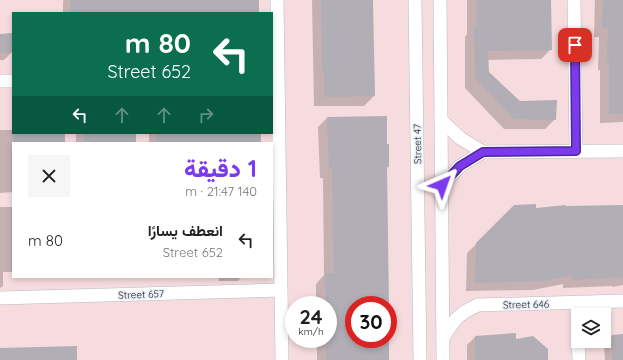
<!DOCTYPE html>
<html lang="ar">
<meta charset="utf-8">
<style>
body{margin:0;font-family:Quicksand,Vazirmatn,sans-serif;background:#f6f6f6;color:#222;direction:rtl;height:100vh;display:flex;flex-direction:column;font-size:15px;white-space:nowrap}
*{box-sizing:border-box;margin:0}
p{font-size:13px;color:#767676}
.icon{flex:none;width:22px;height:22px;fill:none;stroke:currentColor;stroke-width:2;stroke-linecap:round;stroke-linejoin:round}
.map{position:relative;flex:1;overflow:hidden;direction:ltr}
.side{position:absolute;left:12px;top:142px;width:261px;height:136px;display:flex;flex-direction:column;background:#fff;border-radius:0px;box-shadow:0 2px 6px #0003;direction:rtl}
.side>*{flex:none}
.guide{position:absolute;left:12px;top:12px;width:261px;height:122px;border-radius:0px;box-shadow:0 2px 6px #0003;direction:rtl;background:#0b6e4f;color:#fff;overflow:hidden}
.tools{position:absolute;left:571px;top:308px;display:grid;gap:8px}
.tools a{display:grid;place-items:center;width:40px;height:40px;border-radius:0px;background:#fff;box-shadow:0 2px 6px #0003;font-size:20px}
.speed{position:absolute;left:285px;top:296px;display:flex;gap:8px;font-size:20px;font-weight:700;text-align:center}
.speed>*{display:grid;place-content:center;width:52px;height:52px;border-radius:50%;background:#fff;box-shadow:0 2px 6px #0003;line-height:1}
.speed small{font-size:10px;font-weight:400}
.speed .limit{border:6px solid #d22;background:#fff;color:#111}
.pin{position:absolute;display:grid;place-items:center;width:34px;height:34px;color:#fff;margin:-17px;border-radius:8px;box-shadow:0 2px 6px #0006}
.me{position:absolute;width:44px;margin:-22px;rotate:43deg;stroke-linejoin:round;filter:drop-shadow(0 0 3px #0008)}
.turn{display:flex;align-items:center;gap:14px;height:84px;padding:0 16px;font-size:18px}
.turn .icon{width:52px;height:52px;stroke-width:2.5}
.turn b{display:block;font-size:28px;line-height:34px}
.lanes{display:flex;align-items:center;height:38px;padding:0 16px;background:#0003;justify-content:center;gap:20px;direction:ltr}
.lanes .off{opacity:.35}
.round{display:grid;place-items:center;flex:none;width:42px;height:42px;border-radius:0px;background:#f6f6f6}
.summary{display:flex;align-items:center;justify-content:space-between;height:68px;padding:0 16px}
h1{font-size:24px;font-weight:800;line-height:30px;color:#7c3aed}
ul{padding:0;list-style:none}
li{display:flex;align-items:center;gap:12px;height:60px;padding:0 16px}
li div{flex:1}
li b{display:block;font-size:15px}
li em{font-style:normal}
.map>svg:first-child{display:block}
.industrial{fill:#f7dcdf;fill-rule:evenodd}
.shadow{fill:#0003}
.building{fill:#b1aeb6}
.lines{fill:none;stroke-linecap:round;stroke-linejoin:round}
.minor-casing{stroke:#b5bac2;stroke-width:14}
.minor{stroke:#fff;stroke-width:13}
.route-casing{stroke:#51269a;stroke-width:10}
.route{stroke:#7c3aed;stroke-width:7}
.labels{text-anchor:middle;stroke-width:3;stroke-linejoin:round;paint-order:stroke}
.street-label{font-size:10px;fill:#242629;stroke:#e8eef6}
</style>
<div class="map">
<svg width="623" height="360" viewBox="0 0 623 360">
<rect width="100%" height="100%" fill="#e8eef6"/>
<path class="industrial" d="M0,0H623V360H0ZM13,13H272V133H13ZM13,143H272V277H13ZM294,305H328V339H294ZM354,305H388V339H354ZM578,315H604V341H578Z"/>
<g class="shadow">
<path d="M64,0H258V13H63V1Z"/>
<path d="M312,0H372L374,96L364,106H314Z"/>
<path d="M467,0H550L551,49L541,59L487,60L488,73L520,102L555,119L545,129H504L465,88V37L467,34Z"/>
<path d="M595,0H623V122L600,123V70H598L599,37H594Z"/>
<path d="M0,35L12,52L4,60H0Z"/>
<path d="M327,118L388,167L386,169L388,305H354V339H388V337V360H317V339H328V305H316V284L324,275L323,178H320L318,127Z"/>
<path d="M0,130H13V133H64L65,143H13V192L0,193Z"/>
<path d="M78,133H136V143H76V135Z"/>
<rect x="149" y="133" width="112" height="10"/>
<path d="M515,206L535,209L623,206V285L612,287V286L563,288V284L533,290L466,291L467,253Z"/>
<path d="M0,207H13V272H3V286L0,288Z"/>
<path d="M219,277H241L238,281H219Z"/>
<path d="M623,335V360H605L604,344L612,336Z"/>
<path d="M475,337L515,340L547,360H467V345Z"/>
</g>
<g class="building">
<path d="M70,0H259V13H71Z"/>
<path d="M321,0H373L375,96L324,97V71H322Z"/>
<path d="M477,0H551L552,50L488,51L489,72L520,101L557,100L556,120L514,119L475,78L474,26H477Z"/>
<path d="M603,0H623V114H609V61H607L608,28L602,29Z"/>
<path d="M12,33L13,52L0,53V34Z"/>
<path d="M387,116V144H389V167H387L389,305H354V339H389V360H326L328,305H326L325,273H334L332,168H329L327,117Z"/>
<rect x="13" y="133" width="52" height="10"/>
<rect x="84" y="133" width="52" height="10"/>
<rect x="156" y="133" width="105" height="10"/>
<path d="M536,204V208L566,205V206L623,205V277L572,280V275L543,281L475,283L476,243L514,205Z"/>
<path d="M516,333V339L533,336L548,349V360H475V336Z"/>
<path d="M623,334V360H612V335Z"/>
<path d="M77,346V360H0V348Z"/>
</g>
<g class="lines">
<g class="minor-casing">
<g id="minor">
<path d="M277,0L282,360"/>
<path d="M415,0L420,360"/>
<path d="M440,0L443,360"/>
<path d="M574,0L576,151"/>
<path d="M0,81H13"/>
<path d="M441,120L460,138L483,152L623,151"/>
<path d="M442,185L460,166L483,152"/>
<path d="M0,298L281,290"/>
<path d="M578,302V315"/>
<path d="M443,338C453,321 459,313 478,305L623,301"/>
<path d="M578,341L579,360"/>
</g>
</g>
<use href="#minor" class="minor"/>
</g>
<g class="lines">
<g class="route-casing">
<path id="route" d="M442,185L460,166L483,152L576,151L575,45"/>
</g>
<use href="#route" class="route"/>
</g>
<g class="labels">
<g class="street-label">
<text transform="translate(417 144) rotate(-91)" y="4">Street 47</text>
<text transform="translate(141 294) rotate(-2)" y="4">Street 657</text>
<text transform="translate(526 304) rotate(-1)" y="4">Street 646</text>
</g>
</g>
</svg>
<div class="tools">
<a><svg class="icon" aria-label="layers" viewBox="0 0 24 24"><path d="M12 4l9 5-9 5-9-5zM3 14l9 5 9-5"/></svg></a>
</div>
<div class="speed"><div>24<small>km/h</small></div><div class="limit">30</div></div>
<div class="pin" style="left:575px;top:45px;background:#d93025"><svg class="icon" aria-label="arrive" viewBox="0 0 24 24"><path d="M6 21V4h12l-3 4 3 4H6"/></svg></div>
<svg class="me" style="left:442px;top:185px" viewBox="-20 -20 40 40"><path d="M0-17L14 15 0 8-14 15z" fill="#7c3aed" stroke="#fff" stroke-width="4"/></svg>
<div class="guide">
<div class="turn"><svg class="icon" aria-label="left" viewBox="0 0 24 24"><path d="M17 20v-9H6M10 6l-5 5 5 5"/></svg><div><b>80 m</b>Street 652</div></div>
<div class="lanes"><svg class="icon" aria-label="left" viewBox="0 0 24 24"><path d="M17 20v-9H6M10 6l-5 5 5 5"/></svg><svg class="icon off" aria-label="ahead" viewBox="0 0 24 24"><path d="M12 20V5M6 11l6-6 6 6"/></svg><svg class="icon off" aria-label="ahead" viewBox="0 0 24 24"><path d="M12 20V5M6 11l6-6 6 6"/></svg><svg class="icon off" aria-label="right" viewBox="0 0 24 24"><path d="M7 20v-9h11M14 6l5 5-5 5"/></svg></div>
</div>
<section class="side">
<div class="summary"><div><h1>1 دقيقة</h1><p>140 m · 21:47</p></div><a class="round"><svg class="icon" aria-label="close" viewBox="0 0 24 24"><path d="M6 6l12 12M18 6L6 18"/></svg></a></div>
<ul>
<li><svg class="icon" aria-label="left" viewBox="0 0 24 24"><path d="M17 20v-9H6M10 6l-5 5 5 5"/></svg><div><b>انعطف يسارًا</b><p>Street 652</p></div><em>80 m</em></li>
</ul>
</section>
</div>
